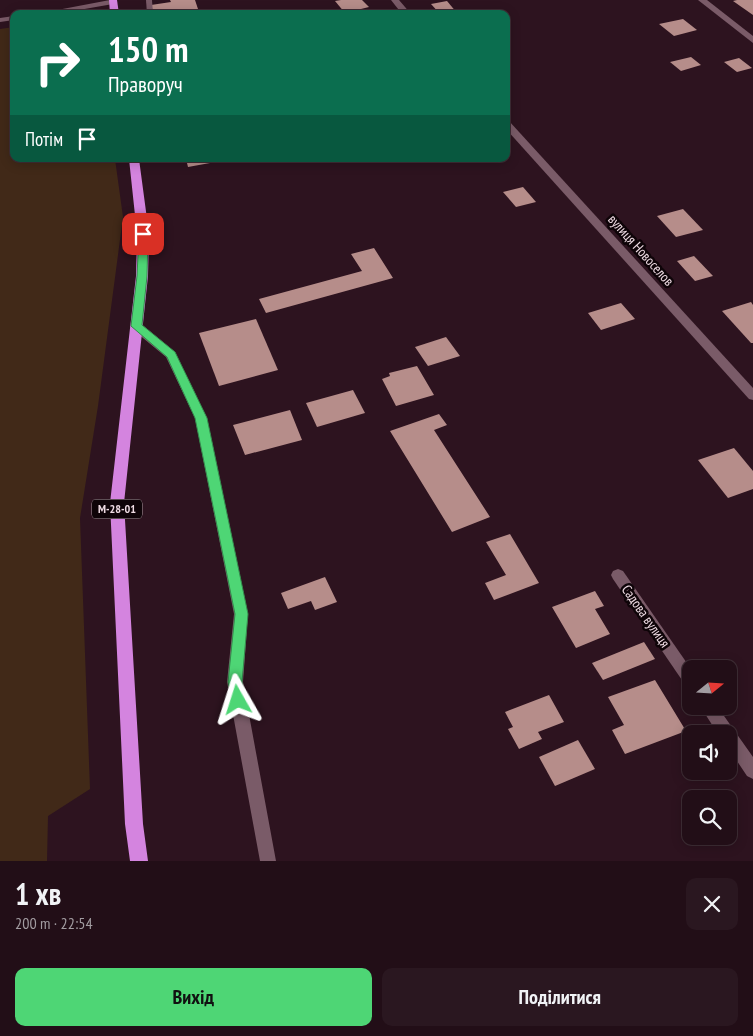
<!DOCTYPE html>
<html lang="uk">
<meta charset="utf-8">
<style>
body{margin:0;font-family:"PT Sans Narrow",sans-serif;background:#2a1720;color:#f1f3f6;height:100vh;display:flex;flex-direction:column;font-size:19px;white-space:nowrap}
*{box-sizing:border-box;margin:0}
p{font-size:16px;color:#a29ca1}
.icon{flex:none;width:28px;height:28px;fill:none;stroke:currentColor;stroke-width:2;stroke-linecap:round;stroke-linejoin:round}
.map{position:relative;height:861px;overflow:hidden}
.details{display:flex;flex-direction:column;background:#220e17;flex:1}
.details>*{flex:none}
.banner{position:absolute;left:10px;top:10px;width:500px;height:152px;border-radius:10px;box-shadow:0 2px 12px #0003,0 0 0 1px #3f2e36;background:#0b6e4f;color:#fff;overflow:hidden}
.needle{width:32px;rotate:72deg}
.fabs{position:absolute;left:682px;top:660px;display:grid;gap:10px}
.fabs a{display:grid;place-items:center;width:55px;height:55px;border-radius:10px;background:#220e17;box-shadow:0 2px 12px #0003,0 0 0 1px #3f2e36;font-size:25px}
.pin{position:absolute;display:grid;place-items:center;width:42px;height:42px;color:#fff;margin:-21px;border-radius:10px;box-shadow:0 2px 8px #0006}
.me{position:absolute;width:55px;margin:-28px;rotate:354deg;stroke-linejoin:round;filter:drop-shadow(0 0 4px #0008)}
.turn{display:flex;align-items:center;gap:18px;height:105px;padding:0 15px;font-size:22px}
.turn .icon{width:65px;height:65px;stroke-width:2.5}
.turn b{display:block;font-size:35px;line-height:42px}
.then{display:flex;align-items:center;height:48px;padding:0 15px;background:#0003;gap:10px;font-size:19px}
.round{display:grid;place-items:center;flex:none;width:52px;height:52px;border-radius:10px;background:#2a1720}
.headline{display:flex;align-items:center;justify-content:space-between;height:85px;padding:0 15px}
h1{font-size:30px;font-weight:700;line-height:38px}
.primary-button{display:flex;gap:10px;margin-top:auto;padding:10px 15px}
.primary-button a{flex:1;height:58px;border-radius:10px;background:#4ed675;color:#111;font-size:20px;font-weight:700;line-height:58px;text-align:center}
.primary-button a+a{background:#2a1720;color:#f1f3f6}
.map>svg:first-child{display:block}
.green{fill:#412918}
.building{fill:#b68d8a}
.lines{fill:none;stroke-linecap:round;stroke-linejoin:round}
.service{fill:#7a5b68;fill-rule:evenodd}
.minor{fill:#7a5b68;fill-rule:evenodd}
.tertiary{fill:#7a5b68;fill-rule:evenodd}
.trunk{fill:#d484df;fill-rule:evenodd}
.route{fill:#4ed675;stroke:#338b4c}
.labels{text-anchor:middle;stroke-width:5;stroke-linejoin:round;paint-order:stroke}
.shield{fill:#0e0408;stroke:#ac9ba2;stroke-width:1}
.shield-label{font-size:12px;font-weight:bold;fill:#efdce4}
.street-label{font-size:14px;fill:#efdce4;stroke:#0e0408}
</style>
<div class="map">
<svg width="753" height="861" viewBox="0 0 753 861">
<rect width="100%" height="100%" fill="#2d131f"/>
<path class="green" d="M14,27V159H115L123,217L98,406L80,518L90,789L48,816L47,861H0V29Z"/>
<g class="building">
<path d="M170,0H195L198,9L154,14L151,5L171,2Z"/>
<path d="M341,0H362L369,7L345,13L335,1Z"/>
<path d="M737,0H753V15L733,1Z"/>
<path d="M447,1L457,13L440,14L431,4Z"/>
<path d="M683,19L697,30L674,36L659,24Z"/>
<path d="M691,57L701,65L681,71L670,62Z"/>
<path d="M739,58L752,68L737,72L724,62Z"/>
<path d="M186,159H208L210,163L188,167Z"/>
<path d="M523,187L536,202L516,207L503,192Z"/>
<path d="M683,209L703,230L676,237L657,216Z"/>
<path d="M374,248L393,278L266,313L259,299L362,271L351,254Z"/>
<path d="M694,256L713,276L695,281L677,261Z"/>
<path d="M751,302L753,305V343H751L722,311Z"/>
<path d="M621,303L635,319L601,330L588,313Z"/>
<path d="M256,319L278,370L219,386L199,333Z"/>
<path d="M446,337L460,356L428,366L415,347Z"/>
<path d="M417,366L434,395L396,406L382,379L390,376L389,373Z"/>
<path d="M353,390L365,413L317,427L306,403Z"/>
<path d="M290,410L302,440L245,455L233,425Z"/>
<path d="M439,414L447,425L434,430L490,517L452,532L390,431Z"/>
<path d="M734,448L753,471V489L728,498L698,460Z"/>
<path d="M510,534L539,583L494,600L485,583L506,575L486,542Z"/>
<path d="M325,577L337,602L315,610L311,601L288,609L281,593Z"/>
<path d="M595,591L604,606L595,609L610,634L576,648L552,607Z"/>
<path d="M644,642L655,659L603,680L592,663Z"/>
<path d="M655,680L686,731L625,754L612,730L624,725L608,697Z"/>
<path d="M549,695L564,722L538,732L542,739L519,749L508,729L513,727L505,712Z"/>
<path d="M578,740L595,769L555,786L539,757Z"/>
</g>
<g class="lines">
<path class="service" d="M146,0H152L153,14H147Z"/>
<g class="minor">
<path d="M391,0H399L411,14H402Z"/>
<path d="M698,0H707L753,36V43Z"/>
<path d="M506,120L509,121L753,388V400L749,399L506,129Z"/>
<path d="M136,322L140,323L175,352L207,418L248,614L243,682L276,861H260L227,682L234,614L195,418L166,357L132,329L130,326Z"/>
<path d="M618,569L623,571L691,669V688L686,686L613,579L611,575L613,571Z"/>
<path d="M700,706H717L753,757V779L747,776L729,749V734H718Z"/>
</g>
<g class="tertiary">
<path d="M110,0L117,2L113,4L56,14H36Z"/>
<path d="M14,16V20L0,22V18Z"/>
</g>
<g class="trunk">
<path d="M109,0H117L119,14H110Z"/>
<path d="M129,159H139L149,234L148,276L124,503L143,824L148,861H130L125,824L110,503L136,276L137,234Z"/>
</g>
</g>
<path class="route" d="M143,231L148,234L147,276L142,325L175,352L207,418L248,614L242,682L245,700L243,704L238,706L233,704L228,682L235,614L195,418L167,357L131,326L137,276L139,234Z"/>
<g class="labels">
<rect class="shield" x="92" y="499.5" width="50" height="19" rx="4"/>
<g class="shield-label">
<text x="117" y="513">М-28-01</text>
</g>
<g class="street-label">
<text transform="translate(641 250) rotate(48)" y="5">вулиця Новоселов</text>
<text transform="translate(646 616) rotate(55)" y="5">Садова вулиця</text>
</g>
</g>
</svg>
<div class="fabs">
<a><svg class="needle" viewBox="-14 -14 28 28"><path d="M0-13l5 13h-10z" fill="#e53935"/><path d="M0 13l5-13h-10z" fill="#a29ca1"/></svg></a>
<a><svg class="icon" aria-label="sound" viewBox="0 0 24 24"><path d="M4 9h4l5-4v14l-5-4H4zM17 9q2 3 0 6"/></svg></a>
<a><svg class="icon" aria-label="search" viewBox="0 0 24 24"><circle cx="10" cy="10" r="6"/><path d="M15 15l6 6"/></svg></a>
</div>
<div class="pin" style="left:143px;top:234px;background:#d93025"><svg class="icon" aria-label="arrive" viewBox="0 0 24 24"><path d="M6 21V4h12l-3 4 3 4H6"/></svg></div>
<svg class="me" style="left:238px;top:700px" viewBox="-20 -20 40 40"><path d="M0-17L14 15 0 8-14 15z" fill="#4ed675" stroke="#fff" stroke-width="4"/></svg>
<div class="banner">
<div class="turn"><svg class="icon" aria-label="right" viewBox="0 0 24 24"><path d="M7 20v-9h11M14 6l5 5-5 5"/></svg><div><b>150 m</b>Праворуч</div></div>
<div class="then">Потім<svg class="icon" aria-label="arrive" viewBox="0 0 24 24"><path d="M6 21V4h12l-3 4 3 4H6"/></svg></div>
</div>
</div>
<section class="details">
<div class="headline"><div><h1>1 хв</h1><p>200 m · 22:54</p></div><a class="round"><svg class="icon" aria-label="close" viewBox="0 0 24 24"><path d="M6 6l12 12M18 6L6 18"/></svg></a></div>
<div class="primary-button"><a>Вихід</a><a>Поділитися</a></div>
</section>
